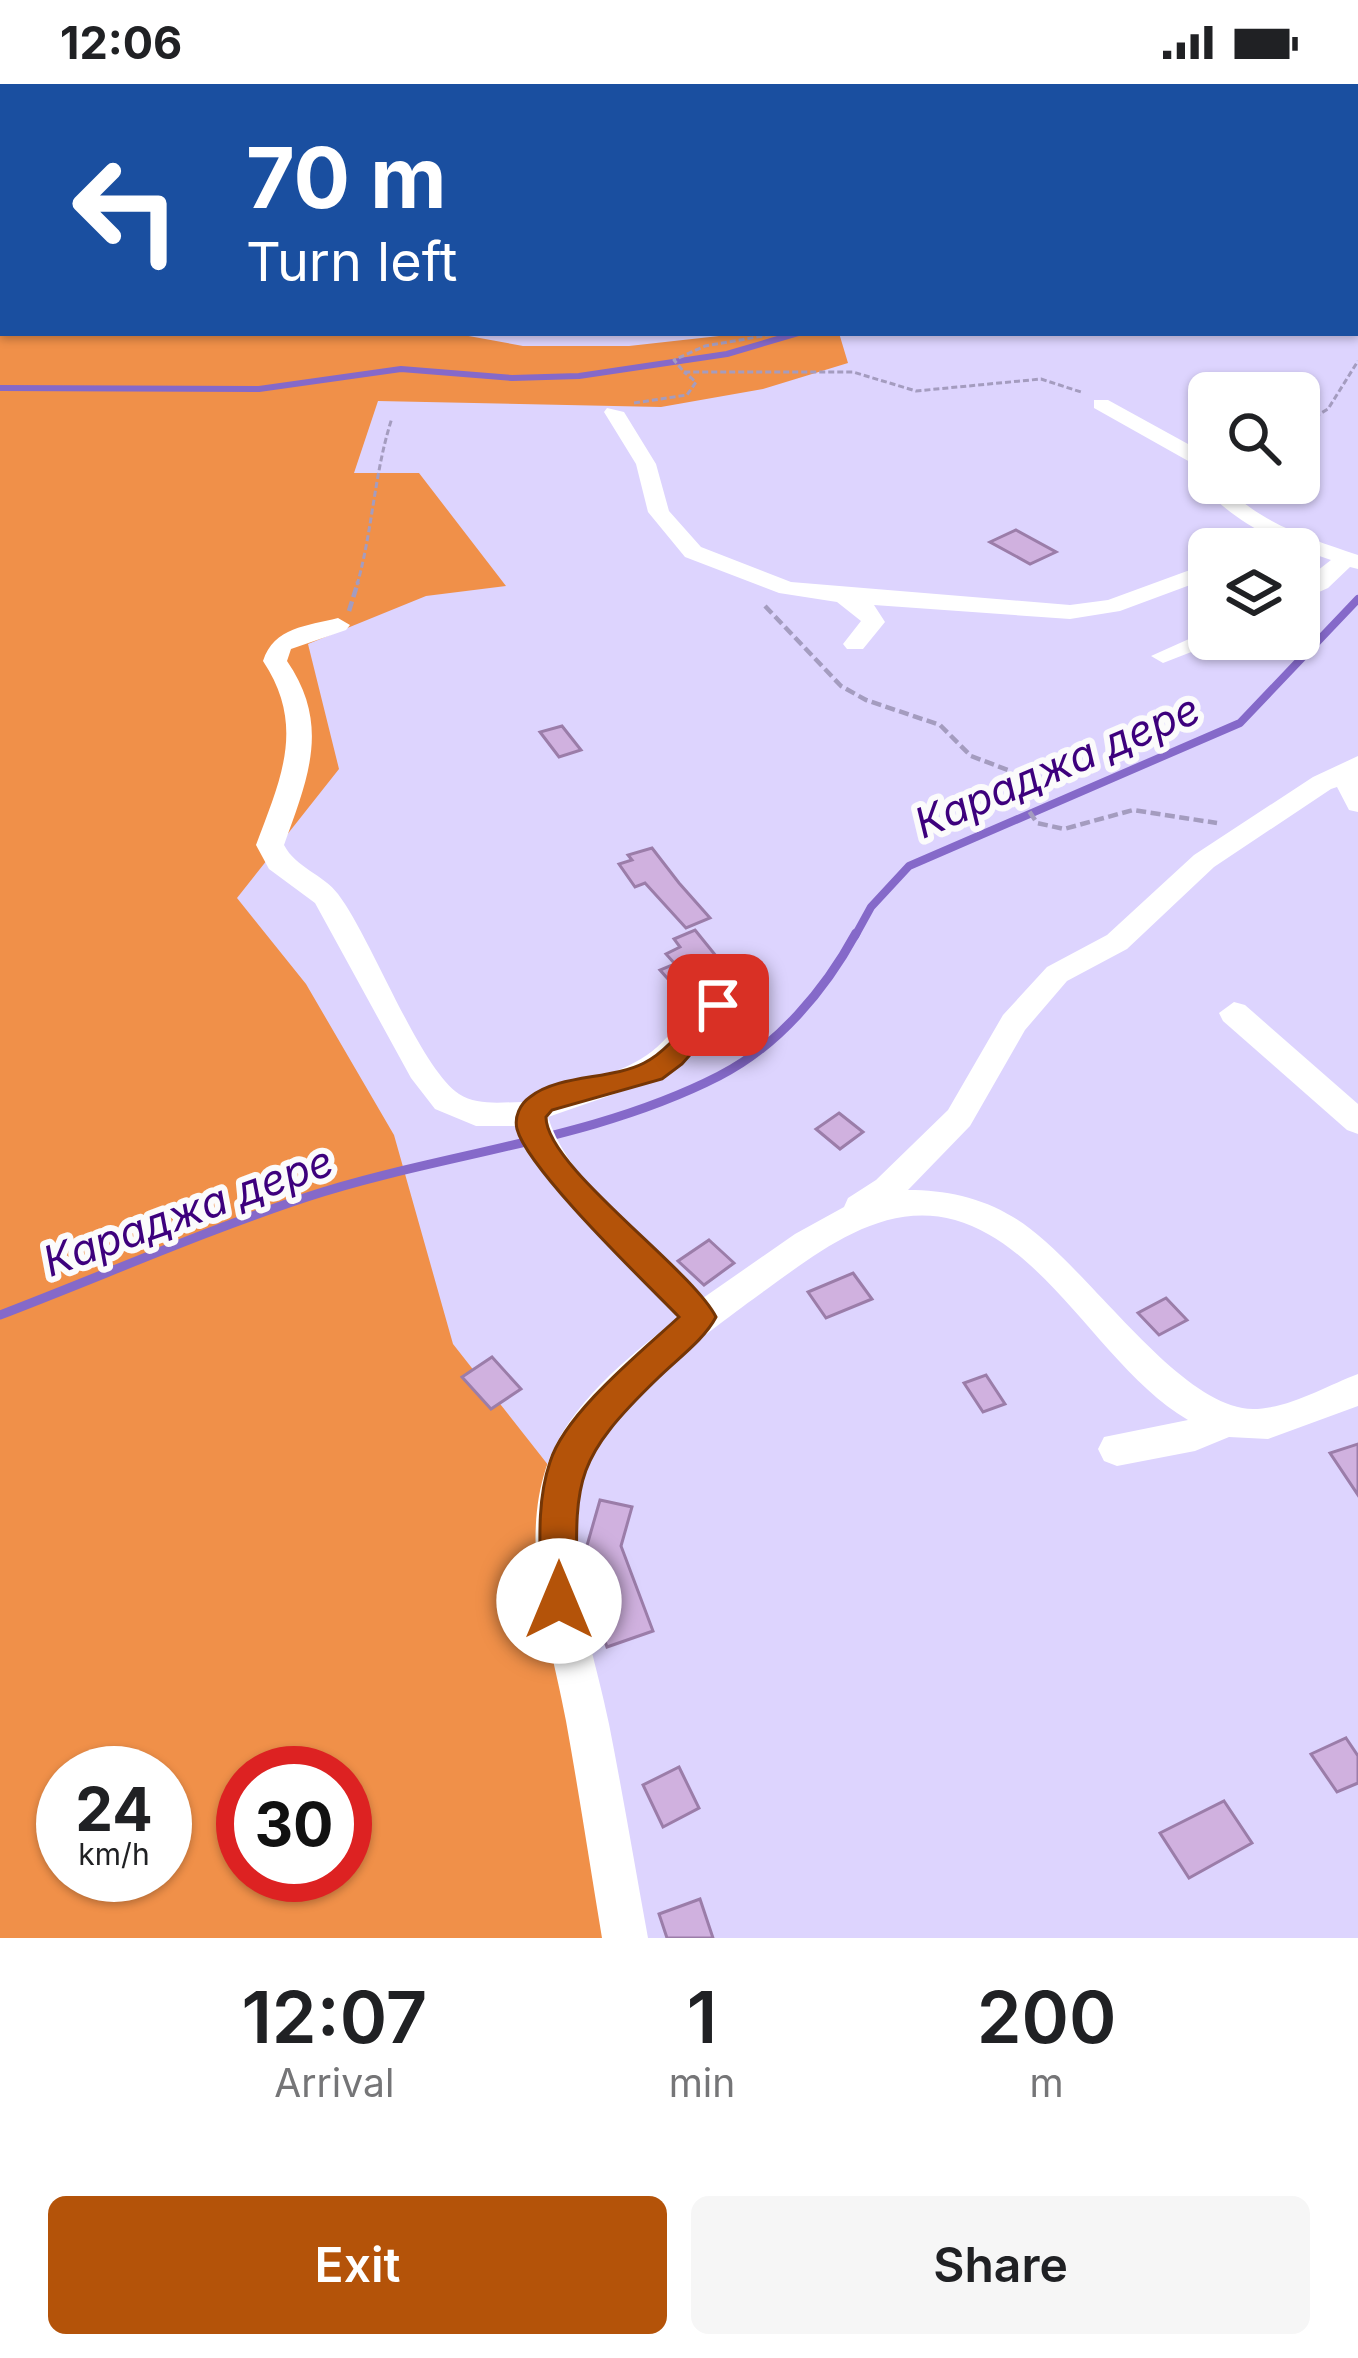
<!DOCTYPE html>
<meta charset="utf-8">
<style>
body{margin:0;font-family:Inter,sans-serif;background:#f6f6f6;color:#202124;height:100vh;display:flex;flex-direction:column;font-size:45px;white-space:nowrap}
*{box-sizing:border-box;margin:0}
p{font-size:39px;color:#757577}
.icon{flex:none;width:66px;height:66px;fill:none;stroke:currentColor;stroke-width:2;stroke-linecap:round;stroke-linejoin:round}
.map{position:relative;height:1854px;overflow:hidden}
.sheet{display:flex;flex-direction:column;background:#fff;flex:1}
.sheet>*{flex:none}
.hud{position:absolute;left:0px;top:0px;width:1359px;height:252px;box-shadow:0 3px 9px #0004;background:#1a4fa0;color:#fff;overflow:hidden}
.controls{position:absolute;left:1188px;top:288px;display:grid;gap:24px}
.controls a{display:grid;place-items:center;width:132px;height:132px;border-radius:18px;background:#fff;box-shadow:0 3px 9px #0004;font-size:60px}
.speed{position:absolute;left:36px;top:1662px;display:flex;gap:24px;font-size:60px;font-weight:700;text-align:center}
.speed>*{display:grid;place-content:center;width:156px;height:156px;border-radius:50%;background:#fff;box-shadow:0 3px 9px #0004;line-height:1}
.speed small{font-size:30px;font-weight:400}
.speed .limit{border:18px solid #d22;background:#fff;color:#111}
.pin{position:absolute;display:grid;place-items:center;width:102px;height:102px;color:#fff;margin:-51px;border-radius:24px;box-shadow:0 6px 18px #0006}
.me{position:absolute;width:132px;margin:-66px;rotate:0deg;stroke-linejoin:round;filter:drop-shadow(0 0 9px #0008)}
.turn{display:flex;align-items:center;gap:42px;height:252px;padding:0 48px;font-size:54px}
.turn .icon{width:156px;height:156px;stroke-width:2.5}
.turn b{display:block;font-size:84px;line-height:102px}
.eta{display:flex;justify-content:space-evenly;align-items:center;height:204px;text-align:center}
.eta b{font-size:72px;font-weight:600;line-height:84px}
.button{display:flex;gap:24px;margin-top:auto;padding:24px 48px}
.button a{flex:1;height:138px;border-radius:18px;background:#b45309;color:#fff;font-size:48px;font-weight:600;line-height:138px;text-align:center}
.button a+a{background:#f6f6f6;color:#202124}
.status{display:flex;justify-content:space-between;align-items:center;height:84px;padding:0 60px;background:#fff;direction:ltr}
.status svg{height:33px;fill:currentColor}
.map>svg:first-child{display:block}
.forest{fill:#f09049;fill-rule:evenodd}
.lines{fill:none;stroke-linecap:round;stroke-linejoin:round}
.stream-far2{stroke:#8569c9;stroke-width:6}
.stream-far1{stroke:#8569c9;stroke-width:8}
.stream{stroke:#8569c9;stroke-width:9}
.building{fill:#d0b1df;stroke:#9b7da9;stroke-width:3}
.path-far1{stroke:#a49cbf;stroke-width:3;stroke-dasharray:6 3;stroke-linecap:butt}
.path{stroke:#a49cbf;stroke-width:4.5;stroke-dasharray:10 4.5;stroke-linecap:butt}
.minor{fill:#fff;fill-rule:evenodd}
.route{fill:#b45309;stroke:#753606;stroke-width:3}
.labels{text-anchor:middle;stroke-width:12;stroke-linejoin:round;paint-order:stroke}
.water-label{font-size:42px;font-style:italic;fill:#3d007d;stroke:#fbfbfb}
</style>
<div class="status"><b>12:06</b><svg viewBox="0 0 49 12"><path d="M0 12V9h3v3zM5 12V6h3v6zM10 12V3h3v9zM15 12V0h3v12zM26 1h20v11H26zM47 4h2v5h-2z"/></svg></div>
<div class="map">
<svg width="1358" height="1854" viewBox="0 0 1358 1854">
<rect width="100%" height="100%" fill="#ddd4fe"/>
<path class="forest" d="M0,210L3,249H452L523,262H629L746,249H839L848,279L763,305L661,323L378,317L354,389H419L506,502L426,512L308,560L339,685L237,814L306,900L394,1051L453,1260L567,1405L607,1854H0ZM63,1689H165V1791H63ZM243,1689H345V1791H243Z"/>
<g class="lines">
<path class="stream-far2" d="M0,304L259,305L401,285L512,294L579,292L727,270L798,249"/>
<path class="stream-far1" d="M855,852L871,823L909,782L1240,639L1358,515"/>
<path class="stream" d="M0,1231C102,1192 204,1147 307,1113C442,1069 592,1057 719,992C778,962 825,906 856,849"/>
</g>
<g class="building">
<path d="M1016,446L1056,468L1030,480L990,458Z"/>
<path d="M562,642L581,666L559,673L540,648Z"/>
<path d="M652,764L679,799L710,834L686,844L645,799L635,803L619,780L632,776L628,771Z"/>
<path d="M695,846L733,893L685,914L660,886L675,880L666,870L680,863L674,855Z"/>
<path d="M839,1029L863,1048L840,1065L816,1045Z"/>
<path d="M709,1156L734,1179L704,1201L678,1177Z"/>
<path d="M853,1189L872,1215L826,1234L808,1208Z"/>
<path d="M1166,1214L1187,1236L1159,1251L1138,1229Z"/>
<path d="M492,1273L521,1305L491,1325L462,1293Z"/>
<path d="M986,1291L1005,1320L983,1328L964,1299Z"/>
<path d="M1358,1360V1411L1330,1369Z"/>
<path d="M600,1416L632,1423L621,1462L653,1547L607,1563L580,1486Z"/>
<path d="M1346,1654L1358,1672V1699L1337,1708L1311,1670Z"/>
<path d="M679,1683L699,1724L663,1743L643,1701Z"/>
<path d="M1224,1717L1252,1759L1189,1794L1160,1749Z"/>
<path d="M700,1815L713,1854H667L659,1830Z"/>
</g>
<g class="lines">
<g class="path-far1">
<path d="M780,249L705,262L674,276L684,288H853L916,307L1041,295L1081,308"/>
<path d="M634,319L687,311L696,298L684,288"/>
<path d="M1299,342L1328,325L1358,277"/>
<path d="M357,501C373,445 374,389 392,334"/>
</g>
<g class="path">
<path d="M765,522L841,602L866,616L940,641L971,672L1008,686L1013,703L1037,739L1064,745L1133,726L1217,739"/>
<path d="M349,527L358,498"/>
</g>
<g class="minor">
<path d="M283,0H297L299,3H285Z"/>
<path d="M1270,0H1285L1287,3H1272Z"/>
<rect x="1356" y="34" width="2" height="9"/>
<path d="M3,76V88L0,89V77Z"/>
<path d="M1358,88V98L1356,99V89Z"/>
<path d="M1094,316H1108L1208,371L1209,399H1222C1259,439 1308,454 1358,471V485L1350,483L1328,504L1299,517V501L1331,476C1274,457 1225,436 1190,386V378L1094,324Z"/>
<path d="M607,324L624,328L656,380L669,427L701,463L791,498L1070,521L1108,516L1209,479V494L1120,527L1070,535L874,521L885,538L863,565H847L843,560L861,537L837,518L779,509L685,473L648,428L636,380L604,328Z"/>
<path d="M338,534L350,541L346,546L291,565L287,577C331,641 308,694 284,761C296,784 323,790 338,810C372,855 419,983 459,1010C478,1022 502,1018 523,1018L532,1010C571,998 612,995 647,971C671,955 691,918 718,910L733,921L687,972L652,997L548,1033C567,1097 655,1167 703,1214L795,1150L844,1123L848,1114L876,1096L948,1026L1003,931L1047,883L1107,851L1194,771L1313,693L1358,672V728L1349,726L1337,703L1331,705L1214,783L1127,865L1067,897L1025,946L970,1042L908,1106C945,1106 980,1113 1013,1133C1083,1174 1176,1324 1253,1325C1288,1325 1326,1302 1358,1290V1322L1268,1355L1229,1353L1195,1367L1117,1382L1104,1377L1098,1365L1104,1353L1188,1336C1104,1287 1049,1163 955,1136C884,1116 821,1166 767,1205C714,1243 608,1321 585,1381C554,1462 593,1559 609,1640C623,1711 635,1783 648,1854H602C590,1782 579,1709 566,1637C551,1555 519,1467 546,1384C567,1321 628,1273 678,1234L563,1113L518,1042H476L435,1025L411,994L315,819L269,785L256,761C281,694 306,642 263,577C274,543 307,542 338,534Z"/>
<path d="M1209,546V555H1219L1217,558L1163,579L1151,572Z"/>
<path d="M1234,918L1245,921L1358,1020V1050L1347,1046L1223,937L1219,929Z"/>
</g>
</g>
<path class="route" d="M718,911L728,914L732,921L728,928L682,980L662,995L552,1026L546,1033C546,1083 691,1184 716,1233C704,1256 677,1275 658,1294C569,1380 576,1397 577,1517L572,1529L559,1534L546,1529L541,1517C541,1472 535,1422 550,1378C565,1329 641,1268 679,1233C645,1198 528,1086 517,1045C514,1033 520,1020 530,1013C559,990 611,996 644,979C670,966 689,936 709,914Z"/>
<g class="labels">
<g class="water-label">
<text transform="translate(1057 682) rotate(-23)" y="15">Караджа дере</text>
<text transform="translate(188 1127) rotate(-20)" y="15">Караджа дере</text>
</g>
</g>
</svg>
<div class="controls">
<a><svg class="icon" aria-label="search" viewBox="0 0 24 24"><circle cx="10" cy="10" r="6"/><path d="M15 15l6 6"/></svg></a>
<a><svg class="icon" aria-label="layers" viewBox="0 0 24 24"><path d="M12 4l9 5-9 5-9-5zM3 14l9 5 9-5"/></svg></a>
</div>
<div class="speed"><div>24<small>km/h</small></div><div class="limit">30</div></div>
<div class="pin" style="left:718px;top:921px;background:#d93025"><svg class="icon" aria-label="arrive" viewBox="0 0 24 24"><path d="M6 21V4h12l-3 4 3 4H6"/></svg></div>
<svg class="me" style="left:559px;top:1517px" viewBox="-20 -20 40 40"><circle r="19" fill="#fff"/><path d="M0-13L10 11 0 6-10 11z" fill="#b45309"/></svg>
<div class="hud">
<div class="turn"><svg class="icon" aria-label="left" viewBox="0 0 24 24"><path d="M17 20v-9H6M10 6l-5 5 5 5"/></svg><div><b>70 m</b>Turn left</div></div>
</div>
</div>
<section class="sheet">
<div class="eta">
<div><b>12:07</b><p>Arrival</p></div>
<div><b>1</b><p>min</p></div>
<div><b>200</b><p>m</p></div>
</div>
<div class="button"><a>Exit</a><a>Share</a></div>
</section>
